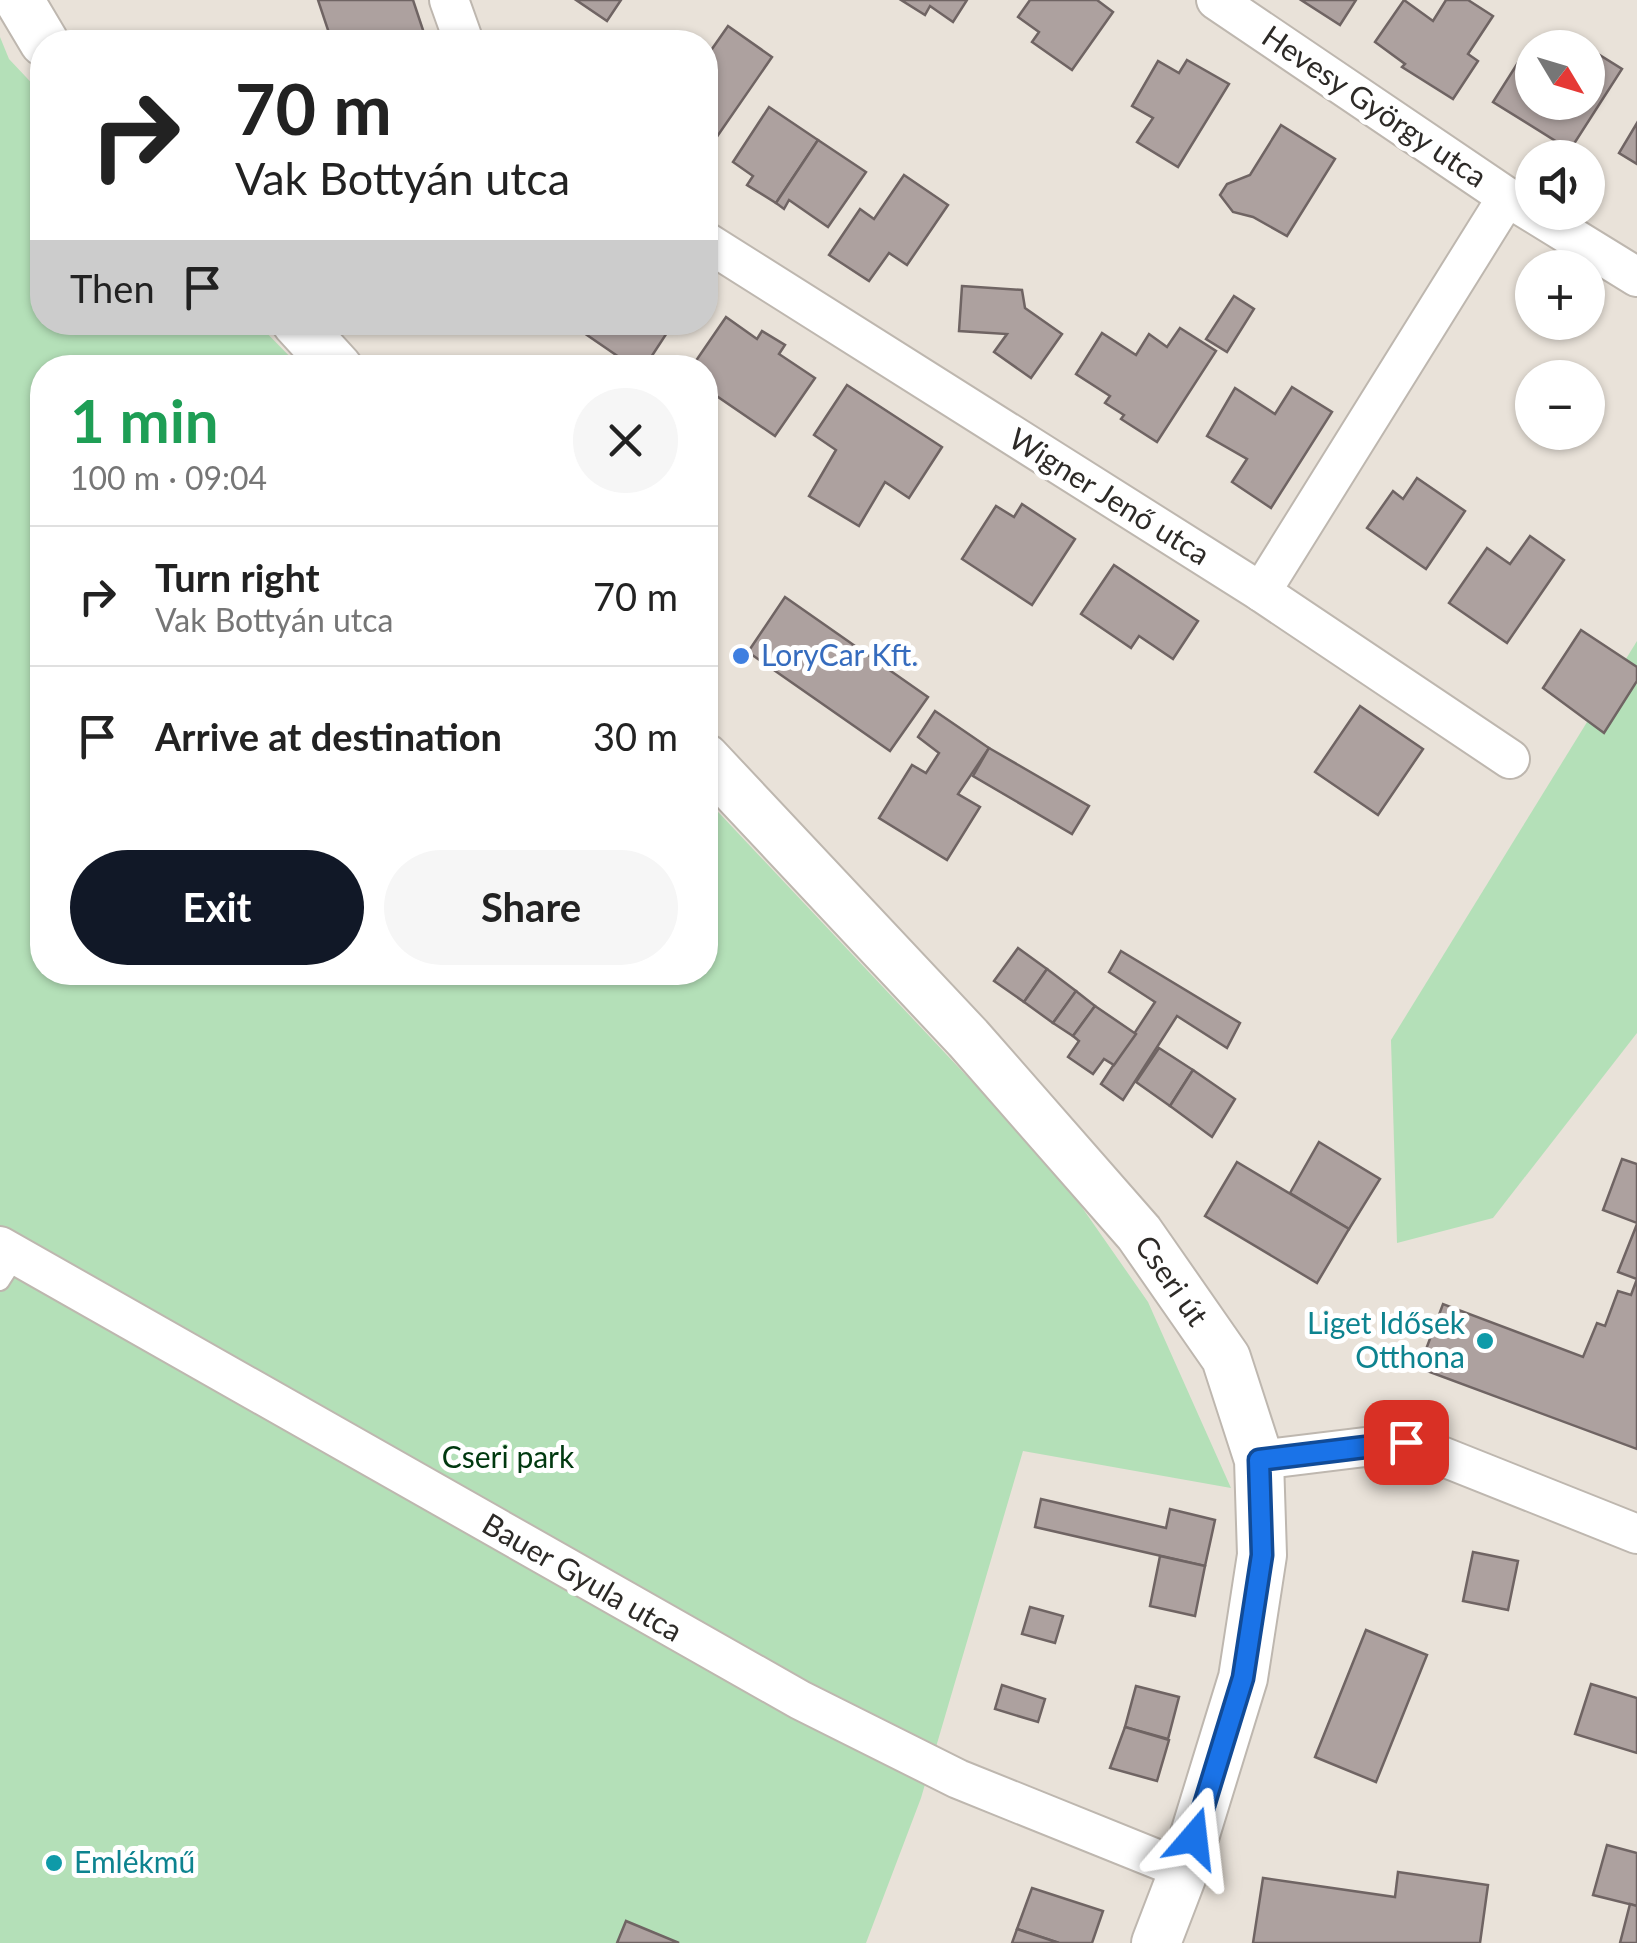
<!DOCTYPE html>
<meta charset="utf-8">
<style>
body{margin:0;font-family:Lato,sans-serif;background:#f6f6f6;color:#222;height:100vh;display:flex;flex-direction:column;font-size:38px;white-space:nowrap}
*{box-sizing:border-box;margin:0}
p{font-size:32px;color:#767676}
.icon{flex:none;width:55px;height:55px;fill:none;stroke:currentColor;stroke-width:2;stroke-linecap:round;stroke-linejoin:round}
.map{position:relative;flex:1;overflow:hidden}
.sheet{position:absolute;left:30px;top:355px;width:688px;height:630px;display:flex;flex-direction:column;background:#fff;border-radius:40px;box-shadow:0 2px 8px #0004}
.sheet>*{flex:none}
.guide{position:absolute;left:30px;top:30px;width:688px;height:305px;border-radius:40px;box-shadow:0 2px 8px #0004;background:#fff;color:#222;overflow:hidden}
.needle{width:65px;rotate:128deg}
.controls{position:absolute;left:1515px;top:30px;display:grid;gap:20px}
.controls a{display:grid;place-items:center;width:90px;height:90px;border-radius:50%;background:#fff;box-shadow:0 2px 8px #0004;font-size:50px}
.pin{position:absolute;display:grid;place-items:center;width:85px;height:85px;color:#fff;margin:-42px;border-radius:20px;box-shadow:0 5px 15px #0006}
.me{position:absolute;width:110px;margin:-55px;rotate:17deg;stroke-linejoin:round;filter:drop-shadow(0 0 8px #0008)}
.turn{display:flex;align-items:center;gap:35px;height:210px;padding:0 40px;font-size:45px}
.turn .icon{width:130px;height:130px;stroke-width:2.5}
.turn b{display:block;font-size:70px;line-height:85px}
.then{display:flex;align-items:center;height:95px;padding:0 40px;background:#0003;gap:20px;font-size:38px}
.round{display:grid;place-items:center;flex:none;width:105px;height:105px;border-radius:52px;background:#f6f6f6}
.overview{display:flex;align-items:center;justify-content:space-between;height:170px;padding:0 40px}
h1{font-size:60px;font-weight:700;line-height:75px;color:#1e9e55}
.action{display:flex;gap:20px;margin-top:auto;padding:20px 40px}
.action a{flex:1;height:115px;border-radius:60px;background:#111827;color:#fff;font-size:40px;font-weight:700;line-height:115px;text-align:center}
.action a+a{background:#f6f6f6;color:#222}
ul{padding:0;list-style:none}
li{display:flex;align-items:center;gap:30px;height:140px;padding:0 40px;border-top:2px solid #e0e0e0}
li div{flex:1}
li b{display:block;font-size:38px}
li em{font-style:normal}
.map>svg:first-child{display:block}
.green{fill:#b4e0b8}
.building{fill:#ada19f;stroke:#6f6463;stroke-width:2.5}
.lines{fill:none;stroke-linecap:round;stroke-linejoin:round}
.service-casing{stroke:#beb7af;stroke-width:22}
.minor-casing{stroke:#beb7af;stroke-width:42}
.tertiary-casing{stroke:#beb7af;stroke-width:52}
.service{stroke:#fff;stroke-width:18}
.minor{stroke:#fff;stroke-width:38}
.tertiary{stroke:#fff;stroke-width:48}
.route-casing{stroke:#114b97;stroke-width:25}
.route{stroke:#1a73e8;stroke-width:18}
.shop-dot{fill:#3f7fe0;stroke:#fff;stroke-width:4}
.culture-dot{fill:#0f9aa8;stroke:#fff;stroke-width:4}
.labels{text-anchor:middle;stroke-width:10;stroke-linejoin:round;paint-order:stroke}
.street-label{font-size:30px;fill:#2d2a27;stroke:#fff}
.shop-label{font-size:30px;fill:#366cbe;stroke:#fff;text-anchor:start}
.culture-label{font-size:30px;fill:#0d838f;stroke:#fff;text-anchor:end}
.park-label{font-size:30px;fill:#013910;stroke:#fff}
</style>
<div class="map">
<svg width="1637" height="1943" viewBox="0 0 1637 1943">
<rect width="100%" height="100%" fill="#e9e2d9"/>
<g class="green">
<path d="M0,37L9,59L42,94V322L257,323L300,367L42,368V972H705V798L1058,1173L1148,1302L1231,1488L1023,1451L921,1798L866,1943H0Z"/>
<path d="M1637,641V1033L1493,1218L1397,1243L1391,1040Z"/>
</g>
<g class="building">
<path d="M318,0H413L427,42H332Z"/>
<path d="M576,0H621L607,21Z"/>
<path d="M901,0H967L953,22L930,6L925,15Z"/>
<path d="M1030,0H1097L1113,12L1072,70L1032,42L1039,32L1018,17Z"/>
<path d="M1301,0H1356L1340,25Z"/>
<path d="M1404,0L1433,21L1446,0H1468L1493,16L1468,54L1478,61L1453,99L1402,67L1405,64L1375,42Z"/>
<path d="M728,26L772,57L705,154V59Z"/>
<path d="M1582,44L1622,69L1570,150L1493,102L1519,61L1532,69V102H1588V48H1579Z"/>
<path d="M1187,60L1229,84L1178,167L1137,142L1153,118L1132,106L1158,61L1179,73Z"/>
<path d="M769,107L818,140L776,203L747,185L753,176L733,162Z"/>
<path d="M1637,123V164L1619,153Z"/>
<path d="M1281,125L1335,159L1287,236L1253,217L1233,212L1220,195L1227,184L1250,175Z"/>
<path d="M818,140L866,172L828,227L789,200L784,209L776,203Z"/>
<path d="M904,175L948,205L907,265L889,253L869,281L829,255L860,209L874,219Z"/>
<path d="M962,286L1022,290L1025,308L1062,334L1031,378L994,352L1007,334L959,331Z"/>
<path d="M1234,296L1254,309L1227,352L1206,339Z"/>
<path d="M726,317L757,339L762,331L785,345L779,354L815,378L775,436L705,388V368H691Z"/>
<path d="M568,322H674L644,368H635Z"/>
<path d="M1180,328L1216,351L1157,442L1121,419L1124,415L1105,403L1110,396L1076,374L1102,333L1136,355L1149,334L1167,347Z"/>
<path d="M847,385L942,447L909,498L885,482L859,526L809,496L836,450L814,435Z"/>
<path d="M1292,387L1332,412L1271,508L1232,482L1247,459L1207,436L1235,388L1275,414Z"/>
<path d="M1417,478L1465,511L1426,569L1367,528L1393,491L1403,499Z"/>
<path d="M1022,504L1075,539L1032,605L962,559L996,506L1014,517Z"/>
<path d="M1530,536L1564,560L1507,643L1449,603L1487,548L1510,564Z"/>
<path d="M1114,565L1198,621L1173,659L1139,636L1131,648L1081,614Z"/>
<path d="M785,597L928,697L890,751L748,652Z"/>
<path d="M1581,630L1637,667V681L1604,733L1543,688Z"/>
<path d="M1360,706L1423,749L1378,815L1315,772Z"/>
<path d="M935,711L989,748L958,794L980,807L947,860L879,818L912,765L926,773L939,753L918,737Z"/>
<path d="M989,748L1089,806L1072,834L973,776Z"/>
<path d="M1018,948L1047,969L1024,1002L994,981Z"/>
<path d="M1121,951L1240,1023L1227,1048L1177,1016L1123,1100L1101,1084L1155,1002L1109,972Z"/>
<path d="M1047,969L1076,991L1053,1023L1024,1002Z"/>
<path d="M1076,991L1095,1006L1073,1036L1053,1023Z"/>
<path d="M1095,1006L1136,1034L1114,1065L1104,1059L1093,1074L1068,1057L1079,1041L1073,1036Z"/>
<path d="M1159,1048L1193,1070L1170,1106L1136,1082Z"/>
<path d="M1193,1070L1235,1099L1212,1137L1170,1106Z"/>
<path d="M1319,1142L1380,1179L1349,1229L1290,1193Z"/>
<path d="M1622,1159L1637,1164V1223L1603,1210Z"/>
<path d="M1237,1162L1349,1229L1317,1283L1205,1216Z"/>
<path d="M1637,1224V1449L1419,1368L1443,1304L1583,1357L1597,1323L1605,1326L1618,1291L1631,1295L1637,1279L1618,1272Z"/>
<path d="M1041,1499L1166,1528L1170,1509L1215,1520L1205,1566L1035,1527Z"/>
<path d="M1473,1552L1518,1561L1508,1610L1463,1601Z"/>
<path d="M1160,1556L1205,1566L1195,1616L1150,1606Z"/>
<path d="M1030,1607L1063,1616L1055,1643L1022,1634Z"/>
<path d="M1366,1630L1427,1655L1376,1782L1315,1757Z"/>
<path d="M1591,1684L1637,1698V1753L1575,1734Z"/>
<path d="M1002,1685L1045,1699L1038,1722L995,1709Z"/>
<path d="M1136,1686L1179,1697L1168,1739L1125,1727Z"/>
<path d="M1125,1727L1169,1740L1157,1781L1110,1768Z"/>
<path d="M1607,1845L1637,1853V1906L1593,1895Z"/>
<path d="M1398,1872L1488,1885L1480,1943H1253L1263,1878L1395,1897Z"/>
<path d="M1032,1888L1103,1911L1092,1943H1059L1017,1929Z"/>
<path d="M1630,1904L1637,1906V1943H1620Z"/>
<path d="M626,1921L679,1943H617Z"/>
<path d="M1017,1929L1059,1943H1012Z"/>
</g>
<g class="lines">
<g class="service-casing">
<path id="service" d="M0,1281L16,1256"/>
</g>
<g class="minor-casing">
<g id="minor">
<path d="M449,0L464,42"/>
<path d="M1216,0L1507,197L1637,277"/>
<path d="M705,241L1261,592L1510,759"/>
<path d="M1261,592L1507,197"/>
<path d="M0,1246L800,1700L958,1779L1184,1870"/>
<path d="M1259,1460L1406,1442L1637,1534"/>
</g>
</g>
<g class="tertiary-casing">
<g id="tertiary">
<path d="M19,0L44,42"/>
<path d="M296,322L338,368"/>
<path d="M705,758L968,1038L1139,1233L1226,1358L1259,1460L1262,1555L1243,1678L1184,1870L1156,1943"/>
</g>
</g>
<use href="#service" class="service"/>
<use href="#minor" class="minor"/>
<use href="#tertiary" class="tertiary"/>
</g>
<g class="lines">
<g class="route-casing">
<path id="route" d="M1194,1838L1243,1678L1262,1555L1259,1460L1406,1442"/>
</g>
<use href="#route" class="route"/>
</g>
<circle class="shop-dot" cx="741" cy="656" r="10"/>
<g class="culture-dot">
<circle cx="1485" cy="1341" r="10"/>
<circle cx="54" cy="1863" r="10"/>
</g>
<g class="labels">
<g class="street-label">
<text transform="translate(1374 107) rotate(34)" y="10">Hevesy György utca</text>
<text transform="translate(1109 497) rotate(32)" y="10">Wigner Jenő utca</text>
<text transform="translate(1171 1281) rotate(55)" y="10">Cseri út</text>
<text transform="translate(582 1578) rotate(30)" y="10">Bauer Gyula utca</text>
</g>
<g class="shop-label">
<text x="761" y="666">LoryCar Kft.</text>
</g>
<g class="culture-label">
<text x="1465" y="1334">Liget Idősek<tspan x="1465" dy="34">Otthona</tspan></text>
<text x="74" y="1873" text-anchor="start">Emlékmű</text>
</g>
<g class="park-label">
<text x="508" y="1468">Cseri park</text>
</g>
</g>
</svg>
<div class="controls">
<a><svg class="needle" viewBox="-14 -14 28 28"><path d="M0-13l5 13h-10z" fill="#e53935"/><path d="M0 13l5-13h-10z" fill="#767676"/></svg></a>
<a><svg class="icon" aria-label="sound" viewBox="0 0 24 24"><path d="M4 9h4l5-4v14l-5-4H4zM17 9q2 3 0 6"/></svg></a>
<a>+</a>
<a>−</a>
</div>
<div class="pin" style="left:1406px;top:1442px;background:#d93025"><svg class="icon" aria-label="arrive" viewBox="0 0 24 24"><path d="M6 21V4h12l-3 4 3 4H6"/></svg></div>
<svg class="me" style="left:1194px;top:1838px" viewBox="-20 -20 40 40"><path d="M0-17L14 15 0 8-14 15z" fill="#1a73e8" stroke="#fff" stroke-width="4"/></svg>
<div class="guide">
<div class="turn"><svg class="icon" aria-label="right" viewBox="0 0 24 24"><path d="M7 20v-9h11M14 6l5 5-5 5"/></svg><div><b>70 m</b>Vak Bottyán utca</div></div>
<div class="then">Then<svg class="icon" aria-label="arrive" viewBox="0 0 24 24"><path d="M6 21V4h12l-3 4 3 4H6"/></svg></div>
</div>
<section class="sheet">
<div class="overview"><div><h1>1 min</h1><p>100 m · 09:04</p></div><a class="round"><svg class="icon" aria-label="close" viewBox="0 0 24 24"><path d="M6 6l12 12M18 6L6 18"/></svg></a></div>
<ul>
<li><svg class="icon" aria-label="right" viewBox="0 0 24 24"><path d="M7 20v-9h11M14 6l5 5-5 5"/></svg><div><b>Turn right</b><p>Vak Bottyán utca</p></div><em>70 m</em></li>
<li><svg class="icon" aria-label="arrive" viewBox="0 0 24 24"><path d="M6 21V4h12l-3 4 3 4H6"/></svg><div><b>Arrive at destination</b></div><em>30 m</em></li>
</ul>
<div class="action"><a>Exit</a><a>Share</a></div>
</section>
</div>
